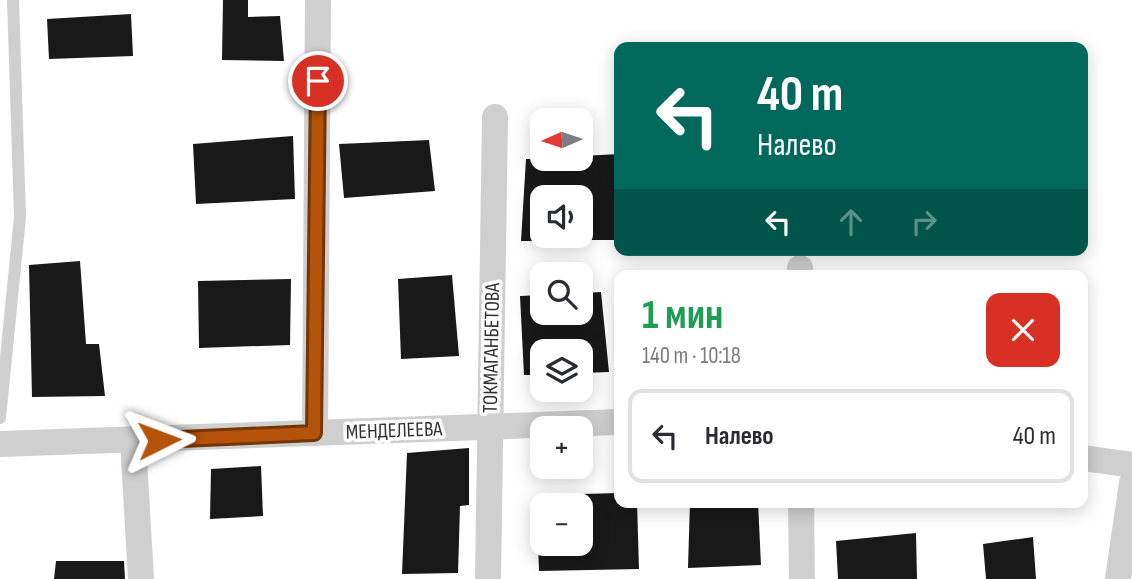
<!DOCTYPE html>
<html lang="ru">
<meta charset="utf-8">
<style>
body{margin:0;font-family:"Sofia Sans Condensed",sans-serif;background:#f7f7f7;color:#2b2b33;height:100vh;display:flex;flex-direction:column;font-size:26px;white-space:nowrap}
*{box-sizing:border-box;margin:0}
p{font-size:23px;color:#7c7c81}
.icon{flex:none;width:38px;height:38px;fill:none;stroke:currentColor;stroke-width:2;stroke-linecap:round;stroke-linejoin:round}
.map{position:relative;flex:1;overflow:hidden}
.sheet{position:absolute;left:614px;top:270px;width:474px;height:238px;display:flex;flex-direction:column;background:#fff;border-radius:14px;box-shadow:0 4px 18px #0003}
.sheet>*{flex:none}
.top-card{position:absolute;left:614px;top:42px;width:474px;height:214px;border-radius:14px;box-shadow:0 4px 18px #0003;background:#00695c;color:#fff;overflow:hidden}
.needle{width:46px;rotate:267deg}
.controls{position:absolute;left:530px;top:108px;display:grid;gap:14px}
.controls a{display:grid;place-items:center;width:63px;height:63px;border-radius:14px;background:#fff;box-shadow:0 4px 18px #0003;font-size:35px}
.pin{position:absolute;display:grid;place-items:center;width:60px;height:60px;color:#fff;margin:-30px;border:4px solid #fff;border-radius:50%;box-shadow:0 2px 7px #0007}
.me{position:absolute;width:77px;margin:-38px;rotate:87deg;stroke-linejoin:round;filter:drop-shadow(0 0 5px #0008)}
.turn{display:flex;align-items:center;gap:24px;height:147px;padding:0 28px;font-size:32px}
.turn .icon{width:91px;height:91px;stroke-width:2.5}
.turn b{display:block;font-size:49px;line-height:60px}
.lanes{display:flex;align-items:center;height:66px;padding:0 28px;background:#0003;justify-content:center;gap:35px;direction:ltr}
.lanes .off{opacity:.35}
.round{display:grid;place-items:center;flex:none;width:74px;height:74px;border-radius:14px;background:#f7f7f7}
.headline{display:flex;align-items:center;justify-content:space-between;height:119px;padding:0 28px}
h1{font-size:42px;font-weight:700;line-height:52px;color:#1e9e55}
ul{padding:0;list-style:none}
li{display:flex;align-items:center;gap:21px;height:94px;margin:0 14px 10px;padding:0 14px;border:4px solid #e1e1e2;border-radius:14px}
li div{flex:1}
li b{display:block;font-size:26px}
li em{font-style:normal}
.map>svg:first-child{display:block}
.building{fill:#191919}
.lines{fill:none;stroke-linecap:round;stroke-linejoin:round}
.service{stroke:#cfcfcf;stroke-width:12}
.minor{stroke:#cfcfcf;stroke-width:26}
.route-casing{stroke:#753606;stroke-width:18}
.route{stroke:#b45309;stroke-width:12}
.labels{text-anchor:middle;stroke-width:7;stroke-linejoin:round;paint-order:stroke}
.street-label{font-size:21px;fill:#323232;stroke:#fff}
</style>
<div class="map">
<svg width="1132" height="579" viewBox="0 0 1132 579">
<rect width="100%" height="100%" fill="#fff"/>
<g class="building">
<path d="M223,0H248V17L280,16L284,61L222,60Z"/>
<path d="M131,14L133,56L49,59L47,19Z"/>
<path d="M293,136L295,199L196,204L193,144Z"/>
<path d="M429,140L435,191L344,198L339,144Z"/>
<path d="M620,154V240H581V198H542V241H521L526,159H581V156Z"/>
<path d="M80,261L86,344H99L105,396L32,397L29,265Z"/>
<path d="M452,275L459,356L401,359L398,279Z"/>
<path d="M291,279L290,345L199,348L198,281Z"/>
<path d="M601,292L609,372L581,373V352H542V375H524L520,296L542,295V313H581V293Z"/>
<path d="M469,448V505L460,506L458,573L402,574L407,453Z"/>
<path d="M261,466L263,516L210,519L211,469Z"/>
<path d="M620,493V502H637L639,569L539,571L538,544H581V494Z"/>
<path d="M690,502H758L761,565L688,568Z"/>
<path d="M916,533L917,579H838L836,541Z"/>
<path d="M1033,537L1036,579H986L983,544Z"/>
<path d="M56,561H124L125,579H54Z"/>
</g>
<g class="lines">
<path class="service" d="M0,418L20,217L13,0"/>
<g class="minor">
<path d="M800,268V275"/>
<path d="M315,433L318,0"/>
<path d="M133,441L141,579"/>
<path d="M0,444L620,422"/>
<path d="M1083,458L1132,465"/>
<path d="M801,502L802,579"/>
<path d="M488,579L495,117"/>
<path d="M1118,579L1132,483"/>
</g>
</g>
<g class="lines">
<g class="route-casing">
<path id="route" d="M159,440L314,433L318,81"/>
</g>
<use href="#route" class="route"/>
</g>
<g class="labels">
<g class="street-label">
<text transform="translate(491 348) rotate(-89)" y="7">ТОКМАГАНБЕТОВА</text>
<text transform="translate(394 430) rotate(-2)" y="7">МЕНДЕЛЕЕВА</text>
</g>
</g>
</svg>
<div class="controls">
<a><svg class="needle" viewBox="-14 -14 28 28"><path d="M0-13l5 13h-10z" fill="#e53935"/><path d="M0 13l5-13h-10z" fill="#7c7c81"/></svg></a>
<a><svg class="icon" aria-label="sound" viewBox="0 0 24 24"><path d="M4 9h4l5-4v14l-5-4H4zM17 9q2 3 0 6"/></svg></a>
<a><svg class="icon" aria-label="search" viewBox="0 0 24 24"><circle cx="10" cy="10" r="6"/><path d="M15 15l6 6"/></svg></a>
<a><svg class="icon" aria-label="layers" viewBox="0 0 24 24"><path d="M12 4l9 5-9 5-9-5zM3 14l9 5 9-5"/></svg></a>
<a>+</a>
<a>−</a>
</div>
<div class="pin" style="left:318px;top:81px;background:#d93025"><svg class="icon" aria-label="arrive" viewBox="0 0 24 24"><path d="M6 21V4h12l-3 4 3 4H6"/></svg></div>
<svg class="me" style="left:159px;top:440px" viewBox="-20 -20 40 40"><path d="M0-17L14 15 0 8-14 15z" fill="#b45309" stroke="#fff" stroke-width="4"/></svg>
<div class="top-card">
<div class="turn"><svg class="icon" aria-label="left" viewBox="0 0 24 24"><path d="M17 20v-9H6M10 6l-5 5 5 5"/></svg><div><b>40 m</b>Налево</div></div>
<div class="lanes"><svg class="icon" aria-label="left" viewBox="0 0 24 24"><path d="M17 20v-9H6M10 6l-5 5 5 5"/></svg><svg class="icon off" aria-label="ahead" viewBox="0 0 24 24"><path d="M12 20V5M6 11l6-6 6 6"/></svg><svg class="icon off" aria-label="right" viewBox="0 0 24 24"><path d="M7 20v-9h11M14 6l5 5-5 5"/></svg></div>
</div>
<section class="sheet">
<div class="headline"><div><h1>1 мин</h1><p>140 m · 10:18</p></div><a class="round" style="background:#d93025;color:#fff"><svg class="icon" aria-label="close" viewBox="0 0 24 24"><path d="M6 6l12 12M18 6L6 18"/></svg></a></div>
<ul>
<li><svg class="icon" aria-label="left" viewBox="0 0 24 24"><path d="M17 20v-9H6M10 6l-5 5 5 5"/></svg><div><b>Налево</b></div><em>40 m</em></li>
</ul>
</section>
</div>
